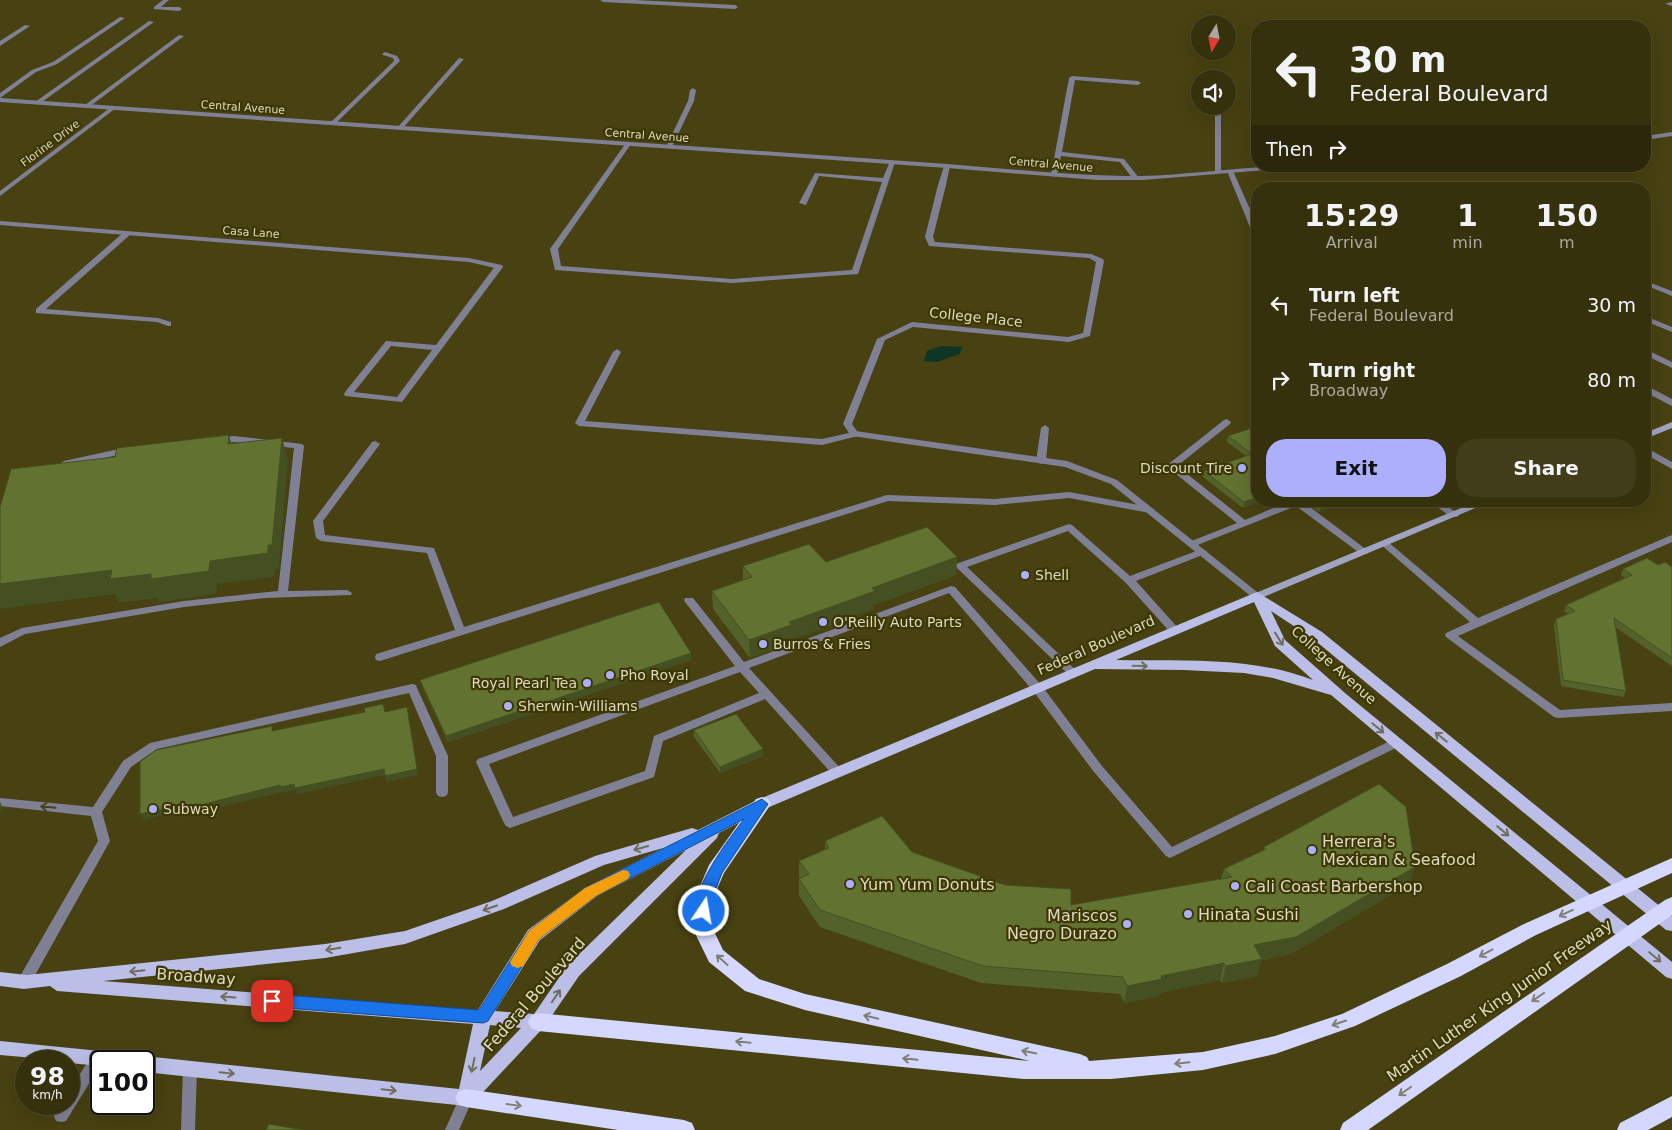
<!DOCTYPE html>
<style>
body{margin:0;font-family:"DejaVu Sans",sans-serif;background:#413d1b;color:#f1f3f6;height:100vh;display:flex;flex-direction:column;font-size:19px;white-space:nowrap}
*{box-sizing:border-box;margin:0}
p{font-size:16px;color:#aaa99d}
.icon{flex:none;width:28px;height:28px;fill:none;stroke:currentColor;stroke-width:2;stroke-linecap:round;stroke-linejoin:round}
.map{position:relative;flex:1;overflow:hidden}
.panel{position:absolute;left:1251px;top:182px;width:400px;height:325px;display:flex;flex-direction:column;background:#36310d;border-radius:20px;box-shadow:0 5px 20px #0002,0 0 0 1px #504c2e}
.panel>*{flex:none}
.guide{position:absolute;left:1251px;top:20px;width:400px;height:152px;border-radius:20px;box-shadow:0 5px 20px #0002,0 0 0 1px #504c2e;background:#36310d;color:#f1f3f6;overflow:hidden}
.needle{width:32px;rotate:190deg}
.buttons{position:absolute;left:1191px;top:15px;display:grid;gap:10px}
.buttons a{display:grid;place-items:center;width:45px;height:45px;border-radius:50%;background:#36310d;box-shadow:0 5px 20px #0002,0 0 0 1px #504c2e;font-size:25px}
.speed{position:absolute;left:15px;top:1050px;display:flex;gap:10px;font-size:25px;font-weight:700;text-align:center}
.speed>*{display:grid;place-content:center;width:65px;height:65px;border-radius:50%;background:#36310d;box-shadow:0 5px 20px #0002,0 0 0 1px #504c2e;line-height:1}
.speed small{font-size:12px;font-weight:400}
.speed .limit{border:2px solid #111;border-radius:8px;background:#fff;color:#111}
.pin{position:absolute;display:grid;place-items:center;width:42px;height:42px;color:#fff;margin:-21px;border-radius:10px;box-shadow:0 2px 8px #0006}
.me{position:absolute;width:55px;margin:-28px;rotate:12deg;stroke-linejoin:round;filter:drop-shadow(0 0 4px #0008)}
.turn{display:flex;align-items:center;gap:18px;height:105px;padding:0 15px;font-size:22px}
.turn .icon{width:65px;height:65px;stroke-width:2.5}
.turn b{display:block;font-size:35px;line-height:42px}
.then{display:flex;align-items:center;height:48px;padding:0 15px;background:#0003;gap:10px;font-size:19px}
.eta{display:flex;justify-content:space-evenly;align-items:center;height:85px;text-align:center}
.eta b{font-size:30px;font-weight:800;line-height:35px}
.action{display:flex;gap:10px;margin-top:auto;padding:10px 15px}
.action a{flex:1;height:58px;border-radius:20px;background:#acaffb;color:#111;font-size:20px;font-weight:800;line-height:58px;text-align:center}
.action a+a{background:#413d1b;color:#f1f3f6}
ul{padding:0;list-style:none}
li{display:flex;align-items:center;gap:15px;height:75px;padding:0 15px}
li div{flex:1}
li b{display:block;font-size:19px}
li em{font-style:normal}
.map>svg:first-child{display:block}
.water{fill:#0d3625}
.lines{fill:none;stroke-linecap:round;stroke-linejoin:round}
.service{fill:#7f8094;fill-rule:evenodd}
.minor{fill:#7f8094;fill-rule:evenodd}
.tertiary{fill:#7f8094;fill-rule:evenodd}
.secondary{fill:#a1a3c3;fill-rule:evenodd}
.primary{fill:#bbbee6;fill-rule:evenodd}
.motorway{fill:#d5d8fe;fill-rule:evenodd}
.wall{fill:#53622a}
.shaded-wall{fill:#445022}
.building{fill:#617231;stroke:#445022}
.oneway{stroke:#6f6d5e}
.oneway2{stroke:#47421a}
.oneway3{stroke:#817f74}
.route{fill:#1a73e8;stroke:#114b97}
.slow{fill:#f59e0b}
.poi-dot{fill:#acaffb;stroke:#3d3704;stroke-width:2}
.labels{text-anchor:middle;stroke-width:4.5;stroke-linejoin:round;paint-order:stroke}
.far-street-label{font-size:11px;fill:#dedbc2;stroke:#3d3704}
.street-label{font-size:14px;fill:#dedbc2;stroke:#3d3704}
.poi-label{font-size:14px;fill:#dedbc2;stroke:#3d3704;text-anchor:start}
.near-poi-label{font-size:16px;fill:#dedbc2;stroke:#3d3704;text-anchor:start}
.near-street-label{font-size:16px;fill:#dedbc2;stroke:#3d3704}
</style>
<div class="map">
<svg width="1672" height="1130" viewBox="0 0 1672 1130">
<rect width="100%" height="100%" fill="#484111"/>
<path class="water" d="M941,346L962,347L960,354L937,362L924,361L927,351Z"/>
<g class="lines">
<g class="service">
<path d="M163,0H169L161,7H179L182,9L179,11L154,9V7Z"/>
<path d="M120,17L125,18L57,64L36,72L0,98V93L32,70L53,62Z"/>
<path d="M149,21L154,22L39,104H35V102Z"/>
<path d="M25,25L30,26L0,46V41Z"/>
<path d="M179,35L184,36L89,107H85V105Z"/>
<path d="M385,52L397,56L400,61L335,124H331V122L394,61L393,58L383,55L382,54Z"/>
<path d="M459,58L464,59L402,129H398V127Z"/>
<path d="M1072,76L1138,81L1141,83L1138,85L1075,80L1062,152L1124,159L1139,178L1137,179H1133L1120,162L1061,156L1057,175L1054,177L1051,175L1069,78Z"/>
<path d="M693,88L696,90L694,101L672,147L667,148L666,147L688,101L690,90Z"/>
<path d="M1215,106H1221V172L1218,174L1215,172Z"/>
<path d="M628,142L631,144L558,249L561,266L732,279L852,270L882,182L819,176L806,205L799,203L815,173L883,178L890,161L895,162L858,274L732,283L555,270L550,249L626,143Z"/>
<path d="M942,183L946,185L933,237L935,242L1091,254L1103,259L1104,261L1090,336L1069,342L913,327L885,340L852,424L859,434L858,436L822,445L579,426L575,423L613,352L617,349L621,352L585,421L822,439L849,433L843,424L877,339L912,322L1068,337L1083,333L1096,262L1089,258L929,246L925,237L938,185Z"/>
<path d="M124,232H127L131,234L46,309L158,318L171,322V326H168L157,322L36,313V309Z"/>
<path d="M496,265H499L503,267L402,402L345,396L344,394L345,392L386,341L436,345ZM391,346L432,350L397,397L354,392Z"/>
<path d="M1645,281L1672,291V296L1645,285Z"/>
<path d="M1645,316L1672,327V332L1645,321Z"/>
<path d="M1645,349L1672,362V368L1645,355Z"/>
<path d="M1645,385L1672,399V406L1645,392Z"/>
<path d="M1227,419L1231,422L1230,424L1177,466L1245,520L1290,501H1302L1367,550L1369,552L1367,554H1361L1296,506L1195,546H1189L1187,544L1189,542L1237,523L1166,466L1224,420Z"/>
<path d="M1045,425L1049,428L1046,461L1041,464L1036,461L1041,428Z"/>
<path d="M234,436L302,444L304,446L288,591L347,590L352,593L351,595L265,598L184,607L25,634L0,647V638L22,628L184,601L278,591L294,448L234,442L217,444L212,441L217,438Z"/>
<path d="M375,441L380,444L323,521L325,535L434,548L464,627L887,495L995,499L1069,492L1150,507L1155,510L1150,513L1069,498L995,505L888,501L380,661L376,660L375,657L376,654L455,630L427,553L321,541L316,538L313,521L372,442Z"/>
<path d="M128,447L133,450L131,452L64,467L59,464L64,461Z"/>
<path d="M1645,447L1672,462V469L1645,454Z"/>
<path d="M1429,501H1441L1459,515L1457,517H1451Z"/>
<path d="M1069,524L1072,525L1130,576L1199,550H1205L1207,552L1205,554L1136,581L1178,628L1179,630L1178,632H1170L1125,582L1068,531L967,567L1079,673L1078,676H1070L955,566L956,564Z"/>
<path d="M1672,535V542L1458,636L1560,710L1672,703V711L1558,718L1554,717L1446,637L1445,635L1446,633L1470,622L1379,543L1384,540L1387,541L1478,618Z"/>
<path d="M951,586L955,587L1042,686L1102,766L1172,847L1392,740H1400L1402,743L1400,746L1174,856L1170,858L1166,856L1094,772L1034,692L949,593L749,668L841,769L843,772L841,775H833L765,699L663,741L654,777L510,828L506,826L504,823L476,762L478,759L735,666L685,602L684,600L685,598H693L744,662ZM740,672L759,693L654,736L645,771L513,817L489,764Z"/>
<path d="M412,684L416,685L417,688L448,756V793L446,796L442,797L438,796L436,793V756L409,693L157,749L131,767L102,812L110,841L29,986L24,988L19,986L17,982L19,978L98,841L91,816L0,806V798L93,807L123,761L150,743Z"/>
<path d="M97,1053L102,1055L104,1059L101,1061V1064L66,1121L61,1122L56,1121L54,1116L61,1104H69V1091L92,1055Z"/>
<path d="M190,1063L195,1065L197,1069L195,1130H181L183,1069L185,1065Z"/>
</g>
<g class="minor">
<path d="M600,0H635L735,5L738,7L735,9L603,2Z"/>
<path d="M1672,2V6L1666,4L1667,3Z"/>
<path d="M111,107L116,108L0,196V191Z"/>
<path d="M947,164L950,166L946,185L940,186L938,185L944,166Z"/>
<path d="M1228,170L1233,171L1258,227V239L1254,237L1227,171Z"/>
<path d="M0,221L469,258L502,265L503,267L499,269L469,262L0,225Z"/>
<path d="M855,431L1067,461L1117,480L1262,596L1257,599L1253,598L1111,484L1065,467L852,436L851,434Z"/>
<path d="M466,1092L471,1094L473,1098L459,1130H445L461,1094Z"/>
</g>
<g class="tertiary">
<path d="M0,98L947,164C1011,169 1076,176 1140,176C1192,175 1243,166 1295,166L1292,168L1143,180H1097L947,168L0,102Z"/>
<path d="M1672,132V136L1645,140V136Z"/>
</g>
<g class="secondary">
<path d="M1672,422V428L1645,439V433Z"/>
<path d="M1478,501H1492L1261,598L1257,599L1252,596L1253,594Z"/>
</g>
<g class="primary">
<path d="M1257,592L1322,632L1672,916V931L1666,930L1312,638L1271,611L1285,640L1345,693L1672,962V979L1666,977L1331,695L1273,678L1244,673L1184,670L1095,669L767,808L719,833L717,838L579,976L544,1027L472,1104L466,1106L144,1072V1061H137L144,1056L459,1089L473,1024L57,991L50,986L24,989L0,986V972L27,975L325,944L405,931L492,901L595,856L692,828L698,830L757,800ZM1254,602L1275,646L1313,680C1251,656 1181,661 1116,660ZM663,848L585,888L528,930L478,1010L103,981L325,958L405,944L504,909L604,865ZM686,850L567,966L534,1014L495,1011L540,940L597,896ZM490,1025L521,1028L480,1071Z"/>
<path d="M0,1041L120,1053L126,1056L129,1061H101V1066L69,1063V1061L0,1055Z"/>
</g>
<g class="motorway">
<path d="M762,797L768,799L771,804L724,873L714,896L712,927L723,950L759,979L805,994L1080,1054L1087,1057L1089,1061L1203,1052L1275,1036L1342,1014L1447,964L1522,925L1672,858V873L1536,935L1461,976L1355,1026L1275,1054L1203,1070L1111,1079H1024L538,1031L531,1028L528,1022L531,1016L538,1013L1030,1061L805,1010L745,991L709,962L692,927L696,896L709,865L756,799Z"/>
<path d="M1672,897V915L1368,1130H1340L1343,1123L1665,900Z"/>
<path d="M466,1089L684,1120L692,1123L695,1130H618L466,1107L459,1105L455,1098L459,1091Z"/>
<path d="M1672,1096V1117L1648,1130H1617L1620,1123Z"/>
</g>
</g>
<g class="wall">
<path d="M1258,426V501H1261L1243,508L1203,477L1204,471L1246,456L1227,442L1228,436Z"/>
<path d="M1303,501H1348L1319,512Z"/>
<path d="M957,557L956,575L874,605V609L791,640V643L750,658L713,609L712,591L743,580V566Z"/>
<path d="M1658,565L1672,567V666L1615,627L1626,691L1623,697L1561,686L1554,626L1556,619L1568,614L1564,611L1566,605L1625,578L1621,575L1623,569Z"/>
<path d="M691,653V660L448,742L422,686L420,680Z"/>
<path d="M694,730L763,749V756L720,773L694,737Z"/>
<path d="M825,841L912,852L1005,885L1071,905L1221,879L1224,869L1264,850V847L1409,884L1291,954L1262,960L1257,976L1222,983L1220,980L1191,986L1160,993L1159,996L1124,1003L1120,994L981,983L820,927L799,896V861L825,849Z"/>
</g>
<g class="shaded-wall">
<path d="M229,435L235,458L228,444Z"/>
<path d="M282,438L288,460L279,568L275,569L274,577L217,584L216,594L159,602L157,598L118,603L115,594L0,609V584L112,570L210,561Z"/>
<path d="M1258,497V501H1261L1243,508L1244,502Z"/>
<path d="M1333,501H1348L1319,512L1321,506Z"/>
<path d="M957,557L956,575L874,605V609L791,640V643L750,658L749,640L872,588Z"/>
<path d="M691,653V660L448,742L446,736Z"/>
<path d="M407,707L418,775L386,782L385,776Z"/>
<path d="M763,749V756L720,773V767Z"/>
<path d="M384,769L385,775L297,794L295,790L283,793L282,792L187,815L186,810L143,820L140,814L185,804L280,785L294,784Z"/>
<path d="M0,802L3,809L0,813Z"/>
<path d="M1415,867L1409,884L1291,954L1262,960L1257,976L1222,983L1226,966L1254,945Z"/>
<path d="M1224,963L1220,980L1160,993L1159,996L1124,1003L1127,986L1161,976Z"/>
</g>
<g class="building">
<path d="M1258,426V497L1244,502L1204,471L1252,454L1228,436Z"/>
<path d="M229,435L228,444L282,438L272,545H268V553L210,561L209,571L151,579V574L110,579L112,570L0,584V507L11,469L115,457L117,448Z"/>
<path d="M1314,501H1333L1321,506Z"/>
<path d="M927,527L957,557L872,588L875,591L789,622L791,625L749,640L712,591L752,577L743,566L809,544L826,562Z"/>
<path d="M1647,558L1658,565L1665,562L1672,567V658L1614,618L1626,691L1563,680L1556,619L1575,611L1566,605L1632,575L1623,569Z"/>
<path d="M659,602L691,653L446,736L420,680Z"/>
<path d="M383,704L385,712L407,707L417,769L385,776L384,769L295,788L294,784L281,787L280,785L185,809V804L140,814V762L156,750L272,726V731L365,712L364,708Z"/>
<path d="M736,714L763,749L720,767L694,730Z"/>
<path d="M1379,784L1406,807L1415,867L1296,937L1254,945L1262,959L1226,966L1224,963L1195,969L1161,976L1162,979L1127,986L1123,977L983,966L820,910L799,879L809,874L799,861L829,848L825,841L882,816L912,852L1005,885L1071,889V905L1232,877L1224,869L1266,849L1264,847Z"/>
<path d="M269,1124L303,1130H266Z"/>
</g>
<defs><path id="oneway-shaft" d="M-6 0H5M1.5-3L5.5 0L1.5 3" fill="none" stroke-width="1.6" stroke-linecap="round" stroke-linejoin="round" transform="scale(1.25)"/></defs>
<g class="oneway">
<use href="#oneway-shaft" transform="translate(1279 639) rotate(58)"/>
<use href="#oneway-shaft" transform="translate(1140 666) rotate(1)"/>
<use href="#oneway-shaft" transform="translate(1378 728) rotate(40)"/>
<use href="#oneway-shaft" transform="translate(1441 737) rotate(-141)"/>
<use href="#oneway-shaft" transform="translate(1503 831) rotate(40)"/>
<use href="#oneway-shaft" transform="translate(641 848) rotate(164)"/>
<use href="#oneway-shaft" transform="translate(490 908) rotate(161)"/>
<use href="#oneway-shaft" transform="translate(333 949) rotate(170)"/>
<use href="#oneway-shaft" transform="translate(1655 957) rotate(40)"/>
<use href="#oneway-shaft" transform="translate(137 971) rotate(174)"/>
<use href="#oneway-shaft" transform="translate(556 996) rotate(-56)"/>
<use href="#oneway-shaft" transform="translate(228 997) rotate(-176)"/>
<use href="#oneway-shaft" transform="translate(473 1065) rotate(102)"/>
<use href="#oneway-shaft" transform="translate(227 1073) rotate(6)"/>
<use href="#oneway-shaft" transform="translate(389 1090) rotate(6)"/>
</g>
<use class="oneway2" href="#oneway-shaft" transform="translate(48 807) rotate(-174)"/>
<g class="oneway3">
<use href="#oneway-shaft" transform="translate(1566 913) rotate(155)"/>
<use href="#oneway-shaft" transform="translate(1486 953) rotate(152)"/>
<use href="#oneway-shaft" transform="translate(722 960) rotate(-138)"/>
<use href="#oneway-shaft" transform="translate(1538 997) rotate(145)"/>
<use href="#oneway-shaft" transform="translate(871 1017) rotate(-167)"/>
<use href="#oneway-shaft" transform="translate(1339 1023) rotate(161)"/>
<use href="#oneway-shaft" transform="translate(743 1042) rotate(-174)"/>
<use href="#oneway-shaft" transform="translate(1029 1052) rotate(-168)"/>
<use href="#oneway-shaft" transform="translate(910 1059) rotate(-174)"/>
<use href="#oneway-shaft" transform="translate(1182 1063) rotate(174)"/>
<use href="#oneway-shaft" transform="translate(1405 1091) rotate(145)"/>
<use href="#oneway-shaft" transform="translate(514 1105) rotate(8)"/>
</g>
<path class="route" d="M762,799L768,804L722,873L713,896L709,915H699C687,892 730,838 744,819L596,896L539,939L488,1021L483,1023L272,1007L267,1005L265,1001L267,996L272,994L479,1010L529,931L585,888Z"/>
<path class="slow" d="M623,870L628,871L630,875L628,879L596,896L539,939L523,966L518,968L512,966L510,962L529,931L585,888Z"/>
<g class="poi-dot">
<circle cx="1242" cy="468" r="5"/>
<circle cx="1025" cy="575" r="5"/>
<circle cx="823" cy="622" r="5"/>
<circle cx="763" cy="644" r="5"/>
<circle cx="610" cy="675" r="5"/>
<circle cx="587" cy="683" r="5"/>
<circle cx="508" cy="706" r="5"/>
<circle cx="153" cy="809" r="5"/>
<circle cx="1312" cy="850" r="5"/>
<circle cx="850" cy="884" r="5"/>
<circle cx="1235" cy="886" r="5"/>
<circle cx="1188" cy="914" r="5"/>
<circle cx="1127" cy="924" r="5"/>
</g>
<g class="labels">
<g class="far-street-label">
<text transform="translate(243 107) rotate(4)" y="4">Central Avenue</text>
<text transform="translate(647 135) rotate(4)" y="4">Central Avenue</text>
<text transform="translate(50 143) rotate(-37)" y="4">Florine Drive</text>
<text transform="translate(1051 164) rotate(5)" y="4">Central Avenue</text>
<text transform="translate(251 232) rotate(4)" y="4">Casa Lane</text>
</g>
<g class="street-label">
<text transform="translate(976 317) rotate(6)" y="5">College Place</text>
<text transform="translate(1096 645) rotate(-24)" y="5">Federal Boulevard</text>
<text transform="translate(1334 665) rotate(42)" y="5">College Avenue</text>
</g>
<g class="poi-label">
<text x="1232" y="473" text-anchor="end">Discount Tire</text>
<text x="1035" y="580">Shell</text>
<text x="833" y="627">O'Reilly Auto Parts</text>
<text x="773" y="649">Burros &amp; Fries</text>
<text x="620" y="680">Pho Royal</text>
<text x="577" y="688" text-anchor="end">Royal Pearl Tea</text>
<text x="518" y="711">Sherwin-Williams</text>
<text x="163" y="814">Subway</text>
</g>
<g class="near-poi-label">
<text x="1322" y="847">Herrera's<tspan x="1322" dy="18">Mexican &amp; Seafood</tspan></text>
<text x="860" y="890">Yum Yum Donuts</text>
<text x="1245" y="892">Cali Coast Barbershop</text>
<text x="1198" y="920">Hinata Sushi</text>
<text x="1117" y="921" text-anchor="end">Mariscos<tspan x="1117" dy="18">Negro Durazo</tspan></text>
</g>
<g class="near-street-label">
<text transform="translate(196 976) rotate(4)" y="6">Broadway</text>
<text transform="translate(534 994) rotate(-49)" y="6">Federal Boulevard</text>
<text transform="translate(1499 1000) rotate(-35)" y="6">Martin Luther King Junior Freeway</text>
</g>
</g>
</svg>
<div class="buttons">
<a><svg class="needle" viewBox="-14 -14 28 28"><path d="M0-13l5 13h-10z" fill="#e53935"/><path d="M0 13l5-13h-10z" fill="#aaa99d"/></svg></a>
<a><svg class="icon" aria-label="sound" viewBox="0 0 24 24"><path d="M4 9h4l5-4v14l-5-4H4zM17 9q2 3 0 6"/></svg></a>
</div>
<div class="speed"><div>98<small>km/h</small></div><div class="limit">100</div></div>
<div class="pin" style="left:272px;top:1001px;background:#d93025"><svg class="icon" aria-label="arrive" viewBox="0 0 24 24"><path d="M6 21V4h12l-3 4 3 4H6"/></svg></div>
<svg class="me" style="left:704px;top:911px" viewBox="-20 -20 40 40"><circle r="17" fill="#1a73e8" stroke="#fff" stroke-width="3"/><path d="M0-11L8 9 0 5-8 9z" fill="#fff"/></svg>
<div class="guide">
<div class="turn"><svg class="icon" aria-label="left" viewBox="0 0 24 24"><path d="M17 20v-9H6M10 6l-5 5 5 5"/></svg><div><b>30 m</b>Federal Boulevard</div></div>
<div class="then">Then<svg class="icon" aria-label="right" viewBox="0 0 24 24"><path d="M7 20v-9h11M14 6l5 5-5 5"/></svg></div>
</div>
<section class="panel">
<div class="eta">
<div><b>15:29</b><p>Arrival</p></div>
<div><b>1</b><p>min</p></div>
<div><b>150</b><p>m</p></div>
</div>
<ul>
<li><svg class="icon" aria-label="left" viewBox="0 0 24 24"><path d="M17 20v-9H6M10 6l-5 5 5 5"/></svg><div><b>Turn left</b><p>Federal Boulevard</p></div><em>30 m</em></li>
<li><svg class="icon" aria-label="right" viewBox="0 0 24 24"><path d="M7 20v-9h11M14 6l5 5-5 5"/></svg><div><b>Turn right</b><p>Broadway</p></div><em>80 m</em></li>
</ul>
<div class="action"><a>Exit</a><a>Share</a></div>
</section>
</div>
